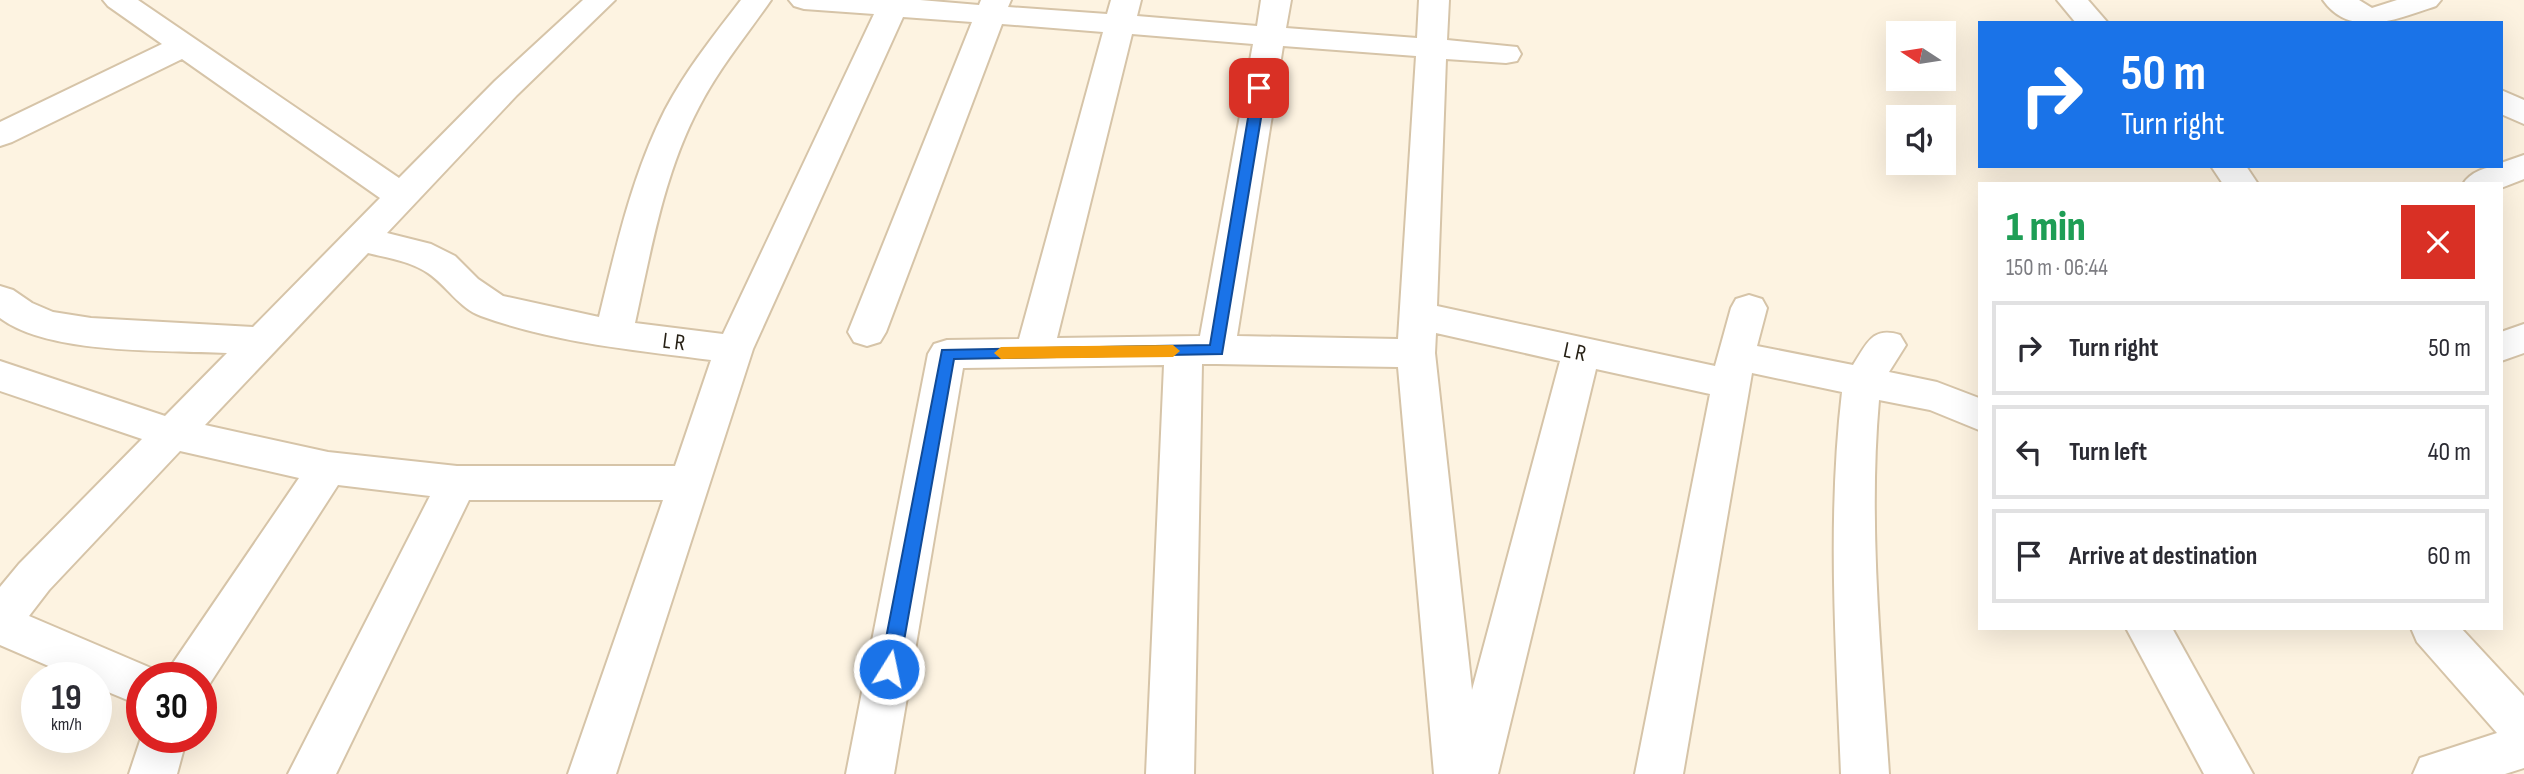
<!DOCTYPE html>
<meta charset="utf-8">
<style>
body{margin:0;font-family:"Sofia Sans Condensed",sans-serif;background:#f7f7f7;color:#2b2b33;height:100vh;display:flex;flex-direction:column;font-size:26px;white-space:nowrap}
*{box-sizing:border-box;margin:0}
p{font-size:23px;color:#7c7c81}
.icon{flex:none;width:38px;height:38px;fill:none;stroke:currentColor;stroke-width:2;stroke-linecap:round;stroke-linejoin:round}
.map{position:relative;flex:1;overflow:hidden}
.panel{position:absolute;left:1978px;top:182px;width:525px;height:448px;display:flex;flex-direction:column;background:#fff;border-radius:0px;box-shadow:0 7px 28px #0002}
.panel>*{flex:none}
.guide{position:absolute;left:1978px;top:21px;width:525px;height:147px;border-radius:0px;box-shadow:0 7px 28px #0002;background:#1a73e8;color:#fff;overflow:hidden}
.needle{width:46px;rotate:282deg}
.controls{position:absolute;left:1886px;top:21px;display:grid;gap:14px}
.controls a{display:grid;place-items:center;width:70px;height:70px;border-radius:0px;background:#fff;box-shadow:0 7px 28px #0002;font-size:35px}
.speed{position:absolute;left:21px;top:662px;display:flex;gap:14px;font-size:35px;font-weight:700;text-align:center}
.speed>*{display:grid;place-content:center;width:91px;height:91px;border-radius:50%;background:#fff;box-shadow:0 7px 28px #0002;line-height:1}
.speed small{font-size:18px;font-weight:400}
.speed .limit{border:10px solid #d22;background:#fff;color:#111}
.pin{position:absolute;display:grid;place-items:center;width:60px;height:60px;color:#fff;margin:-30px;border-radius:14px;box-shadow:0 4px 10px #0006}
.me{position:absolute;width:77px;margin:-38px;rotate:10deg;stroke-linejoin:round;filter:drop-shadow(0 0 5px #0008)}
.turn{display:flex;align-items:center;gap:24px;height:147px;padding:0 28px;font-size:32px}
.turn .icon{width:91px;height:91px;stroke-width:2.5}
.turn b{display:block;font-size:49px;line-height:60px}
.round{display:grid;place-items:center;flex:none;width:74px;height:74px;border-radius:0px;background:#f7f7f7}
.overview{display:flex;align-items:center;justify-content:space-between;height:119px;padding:0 28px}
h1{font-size:42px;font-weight:800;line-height:52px;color:#1e9e55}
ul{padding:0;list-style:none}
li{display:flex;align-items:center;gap:21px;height:94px;margin:0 14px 10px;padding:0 14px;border:4px solid #e1e1e2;border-radius:0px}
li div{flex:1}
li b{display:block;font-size:26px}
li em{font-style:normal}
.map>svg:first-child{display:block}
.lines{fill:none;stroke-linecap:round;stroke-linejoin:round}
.minor-casing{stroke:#d6c4a8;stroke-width:4}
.minor{fill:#fff;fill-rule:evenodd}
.route{fill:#1a73e8;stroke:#114b97;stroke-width:2}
.slow{fill:#f59e0b}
.labels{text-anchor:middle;stroke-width:6;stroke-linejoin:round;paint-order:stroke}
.street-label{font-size:23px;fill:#272116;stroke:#fff}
</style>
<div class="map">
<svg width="2524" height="774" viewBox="0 0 2524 774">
<rect width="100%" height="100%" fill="#fdf3e1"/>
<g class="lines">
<g class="minor-casing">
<g id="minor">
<path d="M103,0H138L399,178L495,81L583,0H615L517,95L387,233L431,244L455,256L478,279L503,296L599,317C616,247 632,175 665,110C686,70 714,35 741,0H771C746,36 719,68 699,107C664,173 651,250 635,323L723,334L874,14L804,9L794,6L789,0H920L979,5L981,0H1011L1008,7L1107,14L1111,0H1141L1137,16L1257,26L1261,0H1291L1286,28L1417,38L1419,0H1449L1447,40L1517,47L1521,54L1517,61L1506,63L1446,59L1437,306L1715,366L1731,308L1736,299L1749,295L1762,299L1767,308L1757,346L1853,365C1867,344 1872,326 1900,335L1906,345L1889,372L1937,382L1979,398V430L1930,410L1879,400C1868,524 1881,650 1889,774H1841C1836,647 1827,519 1842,392L1752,373L1683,774H1635L1710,394L1596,369L1498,774H1434L1398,367L1216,364H1202L1194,774H1146L1164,365L963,368L894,774H846L928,354L934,344L947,340L1019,339L1103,32L1002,24L886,332L880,342L867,346L854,342L848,332L972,22L903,17L753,349L616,774H568L663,500H469L336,774H288L430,496L338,485L205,691L201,693V677H166L173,663L299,478L180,451L49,590L29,616L158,671L161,677H142V706L96,687V677H74L0,645V587L19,564L142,439L0,391V361L165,416L227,353C165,350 49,355 0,318V286L13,290L32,303L53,312L91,318L253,327L380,198L182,59L12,142L0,146V122L162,44L108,6ZM1132,34L1253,44L1200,336L1057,338ZM1283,46L1416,56L1398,339L1237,336ZM368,253C388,258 410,261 428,273C447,286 459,308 481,316C555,343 635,350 711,360L675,466H457L328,452L205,425ZM1436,333L1560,361L1472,690L1435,353Z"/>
<path d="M2057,0H2088L2108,23H2076Z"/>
<path d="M2323,0H2359L2372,8L2397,0H2441L2436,6C2400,18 2351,40 2323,0Z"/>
<path d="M2501,90L2524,100V124L2501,114Z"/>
<path d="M2524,155V179L2501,188V184H2463C2470,172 2487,166 2501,166V163Z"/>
<path d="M2211,166H2246L2258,184H2223Z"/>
<path d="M2524,324V353L2501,361V332Z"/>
<path d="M2126,628H2172L2253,774H2204Z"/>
<path d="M2411,628H2461L2524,696V768L2505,774H2413L2420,758L2497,733L2417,642Z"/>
<path d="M142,735V737H187L177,774H129Z"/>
</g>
</g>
<use href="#minor" class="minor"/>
</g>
<path class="route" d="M1259,84L1266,88L1222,354L954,359L899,669L896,675L889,677L883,675L880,669L942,350L1210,345L1253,88Z"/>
<path class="slow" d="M1173,345L1180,351L1173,357L1001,359L994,353L1001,347Z"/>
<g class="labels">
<g class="street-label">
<text transform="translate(674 341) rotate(7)" y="8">L R</text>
<text transform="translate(1575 351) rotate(12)" y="8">L R</text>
</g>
</g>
</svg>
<div class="controls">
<a><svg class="needle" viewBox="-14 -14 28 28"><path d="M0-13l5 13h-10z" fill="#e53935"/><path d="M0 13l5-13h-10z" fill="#7c7c81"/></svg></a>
<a><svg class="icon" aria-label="sound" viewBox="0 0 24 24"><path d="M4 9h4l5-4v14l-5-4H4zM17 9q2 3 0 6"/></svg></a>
</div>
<div class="speed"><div>19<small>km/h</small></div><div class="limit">30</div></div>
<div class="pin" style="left:1259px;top:88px;background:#d93025"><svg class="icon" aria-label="arrive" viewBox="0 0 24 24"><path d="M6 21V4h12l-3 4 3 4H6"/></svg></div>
<svg class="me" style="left:889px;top:669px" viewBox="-20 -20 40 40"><circle r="17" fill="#1a73e8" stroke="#fff" stroke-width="3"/><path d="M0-11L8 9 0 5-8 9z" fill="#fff"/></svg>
<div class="guide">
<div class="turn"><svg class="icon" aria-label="right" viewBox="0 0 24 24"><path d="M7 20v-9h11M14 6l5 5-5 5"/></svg><div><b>50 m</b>Turn right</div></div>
</div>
<section class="panel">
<div class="overview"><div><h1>1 min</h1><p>150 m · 06:44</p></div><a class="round" style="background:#d93025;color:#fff"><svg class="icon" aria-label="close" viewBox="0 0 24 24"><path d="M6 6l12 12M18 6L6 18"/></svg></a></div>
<ul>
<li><svg class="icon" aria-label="right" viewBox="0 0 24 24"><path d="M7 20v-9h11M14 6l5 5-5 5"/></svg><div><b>Turn right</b></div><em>50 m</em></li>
<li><svg class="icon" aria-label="left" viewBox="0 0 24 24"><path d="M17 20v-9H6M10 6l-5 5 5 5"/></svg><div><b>Turn left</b></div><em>40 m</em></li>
<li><svg class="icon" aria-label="arrive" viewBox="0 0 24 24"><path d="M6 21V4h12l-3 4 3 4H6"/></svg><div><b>Arrive at destination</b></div><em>60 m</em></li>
</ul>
</section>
</div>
